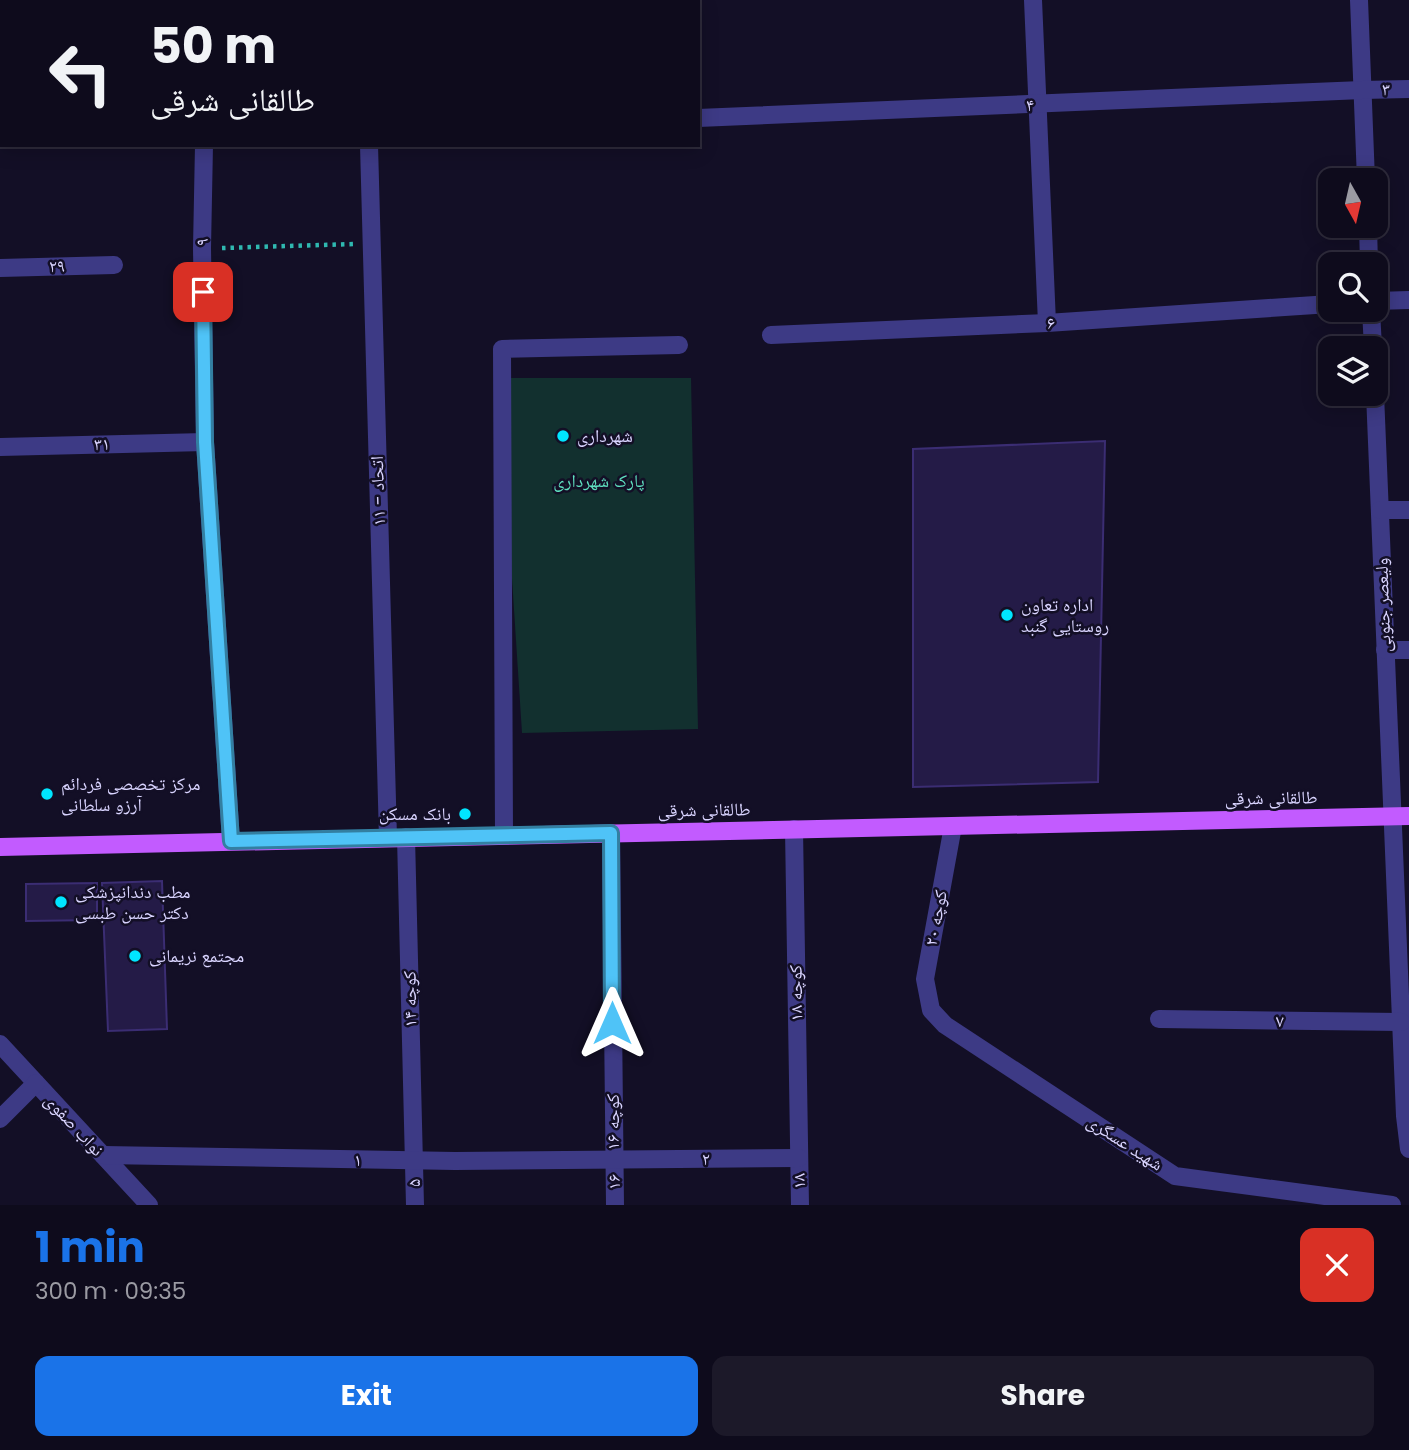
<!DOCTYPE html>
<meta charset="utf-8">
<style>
body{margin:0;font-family:Poppins,"Noto Naskh Arabic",sans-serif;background:#1c1929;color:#f1f3f6;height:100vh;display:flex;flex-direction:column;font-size:26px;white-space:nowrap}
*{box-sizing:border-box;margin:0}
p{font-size:23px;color:#9b9ba3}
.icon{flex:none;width:38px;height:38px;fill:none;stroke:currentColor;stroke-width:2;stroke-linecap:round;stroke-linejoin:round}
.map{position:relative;height:1205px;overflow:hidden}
.drawer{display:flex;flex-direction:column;background:#0e0b1c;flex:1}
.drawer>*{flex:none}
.guide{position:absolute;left:0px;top:0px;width:700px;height:147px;box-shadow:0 4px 18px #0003,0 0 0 2px #2e2b3b;background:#0e0b1c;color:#f1f3f6;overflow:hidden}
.needle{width:46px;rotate:172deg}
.controls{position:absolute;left:1318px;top:168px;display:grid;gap:14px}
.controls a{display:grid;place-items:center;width:70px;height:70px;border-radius:14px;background:#0e0b1c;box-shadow:0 4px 18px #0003,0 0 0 2px #2e2b3b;font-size:35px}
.pin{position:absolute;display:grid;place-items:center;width:60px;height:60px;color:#fff;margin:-30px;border-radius:14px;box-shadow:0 4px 10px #0006}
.me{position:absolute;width:77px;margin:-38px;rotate:0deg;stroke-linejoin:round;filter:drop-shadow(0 0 5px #0008)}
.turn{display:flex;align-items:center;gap:24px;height:147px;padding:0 35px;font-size:32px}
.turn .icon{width:91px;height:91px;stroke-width:2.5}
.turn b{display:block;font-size:49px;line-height:60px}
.round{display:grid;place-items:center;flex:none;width:74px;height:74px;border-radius:14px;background:#1c1929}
.head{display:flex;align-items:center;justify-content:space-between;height:119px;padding:0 35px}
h1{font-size:42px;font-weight:700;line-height:52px;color:#1a73e8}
.cta{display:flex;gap:14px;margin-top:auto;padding:14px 35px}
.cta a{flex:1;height:80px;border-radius:14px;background:#1a73e8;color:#fff;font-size:28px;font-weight:700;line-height:80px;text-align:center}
.cta a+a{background:#1c1929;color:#f1f3f6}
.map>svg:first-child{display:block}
.green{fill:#12302f}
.building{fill:#241b47;stroke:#3b2d73;stroke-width:2}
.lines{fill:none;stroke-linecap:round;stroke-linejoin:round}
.path{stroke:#2fb8b0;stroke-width:4.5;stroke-dasharray:3.5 5;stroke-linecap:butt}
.minor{stroke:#3d3a85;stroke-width:18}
.major{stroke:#c25bff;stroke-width:18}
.route-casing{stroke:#337fa1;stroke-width:18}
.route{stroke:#4fc3f7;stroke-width:12}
.poi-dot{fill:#00e5ff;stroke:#130f26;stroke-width:2.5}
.labels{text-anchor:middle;stroke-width:5;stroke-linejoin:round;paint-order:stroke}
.street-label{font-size:18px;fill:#d9d4ff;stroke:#130f26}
.poi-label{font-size:18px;fill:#d9d4ff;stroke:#130f26;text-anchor:start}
.park-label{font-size:18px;fill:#5fe0c0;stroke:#130f26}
</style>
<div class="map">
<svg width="1409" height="1205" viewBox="0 0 1409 1205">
<rect width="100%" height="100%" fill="#130f26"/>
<path class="green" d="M499,378H691L698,729L522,733Z"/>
<g class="building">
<path d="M1105,441L1098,782L913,787V449Z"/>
<path d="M162,881L167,1029L108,1031L102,883Z"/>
<path d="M97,883V920L26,921V884Z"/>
</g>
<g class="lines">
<path class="path" d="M222,248L354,244"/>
<g class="minor">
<path d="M118,0V2"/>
<path d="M365,0V2"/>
<path d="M1033,0L1047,323"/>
<path d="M1359,0L1366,180"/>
<path d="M0,111L2,110"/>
<path d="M698,118L1362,90L1409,89"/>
<path d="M204,145L202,248L205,442L231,841"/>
<path d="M369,145L388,838"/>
<path d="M1368,226L1369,264"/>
<path d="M0,268L114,265"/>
<path d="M1376,301L1409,300"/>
<path d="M1371,310L1373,348"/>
<path d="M771,335L1047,323L1330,304"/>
<path d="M1375,394L1405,1116L1409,1149"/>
<path d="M0,447L205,442"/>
<path d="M1380,510H1409"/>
<path d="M1385,650H1409"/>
<path d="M953,826L925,979L931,1010L945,1025L1175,1176L1392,1205"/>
<path d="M794,829L800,1205"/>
<path d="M611,833L615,1205"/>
<path d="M504,835L502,349L679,345"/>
<path d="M406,837L415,1205"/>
<path d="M1159,1019L1401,1022"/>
<path d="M0,1044L149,1205"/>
<path d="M0,1119L36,1083"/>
<path d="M103,1155L455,1161L799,1158"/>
</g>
<path class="major" d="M0,847L1409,816"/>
</g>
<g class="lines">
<g class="route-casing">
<path id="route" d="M203,292L205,442L231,841L611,833L612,1023"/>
</g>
<use href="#route" class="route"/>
</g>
<g class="poi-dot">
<circle cx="563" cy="436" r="7"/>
<circle cx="1007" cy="615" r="7"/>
<circle cx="47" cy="794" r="7"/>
<circle cx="465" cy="814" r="7"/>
<circle cx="61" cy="902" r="7"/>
<circle cx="135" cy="956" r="7"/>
</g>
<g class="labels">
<g class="street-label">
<text x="1386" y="95">۳</text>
<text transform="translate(1030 105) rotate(-2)" y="6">۴</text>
<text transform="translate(202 242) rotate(-89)" y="6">۹</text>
<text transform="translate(57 266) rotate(-1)" y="6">۲۹</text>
<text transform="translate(1051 323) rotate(-3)" y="6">۶</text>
<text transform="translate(102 444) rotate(-1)" y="6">۳۱</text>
<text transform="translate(378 491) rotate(-92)" y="6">اتحاد - ۱۱</text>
<text transform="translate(1383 605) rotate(-92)" y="6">ولیعصر جنوبی</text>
<text transform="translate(1271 798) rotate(-1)" y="6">طالقانی شرقی</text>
<text transform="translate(704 810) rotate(-1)" y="6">طالقانی شرقی</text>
<text transform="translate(936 918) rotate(-79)" y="6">کوچه ۲۰</text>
<text transform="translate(796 993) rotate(-91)" y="6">کوچه ۱۸</text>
<text transform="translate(410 999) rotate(-91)" y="6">کوچه ۱۴</text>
<text transform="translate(1280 1021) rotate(1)" y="6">۷</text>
<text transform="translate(613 1122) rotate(-90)" y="6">کوچه ۱۶</text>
<text transform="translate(74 1125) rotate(47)" y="6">نواب صفوی</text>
<text transform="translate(1125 1143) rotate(33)" y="6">شهید عسگری</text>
<text transform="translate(706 1159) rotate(-1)" y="6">۲</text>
<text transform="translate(358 1160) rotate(1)" y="6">۱</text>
<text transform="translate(799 1181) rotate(-91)" y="6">۱۸</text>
<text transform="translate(614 1182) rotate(-92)" y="6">۱۶</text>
<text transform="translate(414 1183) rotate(-92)" y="6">۵</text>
</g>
<g class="poi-label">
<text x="577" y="442">شهرداری</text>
<text x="1021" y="611">اداره تعاون<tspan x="1021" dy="21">روستایی گنبد</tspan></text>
<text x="61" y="790">مرکز تخصصی فردائم<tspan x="61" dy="21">آرزو سلطانی</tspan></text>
<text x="451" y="820" text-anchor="end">بانک مسکن</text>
<text x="75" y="898">مطب دندانپزشکی<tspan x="75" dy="21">دکتر حسن طبسی</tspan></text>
<text x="149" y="962">مجتمع نریمانی</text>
</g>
<g class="park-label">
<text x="599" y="487">پارک شهرداری</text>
</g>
</g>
</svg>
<div class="controls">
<a><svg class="needle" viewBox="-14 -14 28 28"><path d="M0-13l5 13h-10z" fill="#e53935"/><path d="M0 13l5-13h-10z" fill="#9b9ba3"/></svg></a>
<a><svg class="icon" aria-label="search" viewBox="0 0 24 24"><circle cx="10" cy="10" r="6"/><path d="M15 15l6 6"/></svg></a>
<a><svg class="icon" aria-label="layers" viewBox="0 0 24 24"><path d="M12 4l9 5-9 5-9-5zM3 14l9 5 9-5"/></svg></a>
</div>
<div class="pin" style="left:203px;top:292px;background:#d93025"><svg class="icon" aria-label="arrive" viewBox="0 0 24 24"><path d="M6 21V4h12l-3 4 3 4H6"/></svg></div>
<svg class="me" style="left:612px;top:1023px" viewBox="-20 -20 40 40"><path d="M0-17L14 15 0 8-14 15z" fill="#4fc3f7" stroke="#fff" stroke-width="4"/></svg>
<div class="guide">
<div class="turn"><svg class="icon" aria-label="left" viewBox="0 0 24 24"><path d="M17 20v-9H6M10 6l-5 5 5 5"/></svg><div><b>50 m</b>طالقانی شرقی</div></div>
</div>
</div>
<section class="drawer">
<div class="head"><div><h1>1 min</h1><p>300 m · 09:35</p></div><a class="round" style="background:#d93025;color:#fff"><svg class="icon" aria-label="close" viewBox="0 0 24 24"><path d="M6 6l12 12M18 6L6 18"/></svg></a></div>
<div class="cta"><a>Exit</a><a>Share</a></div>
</section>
